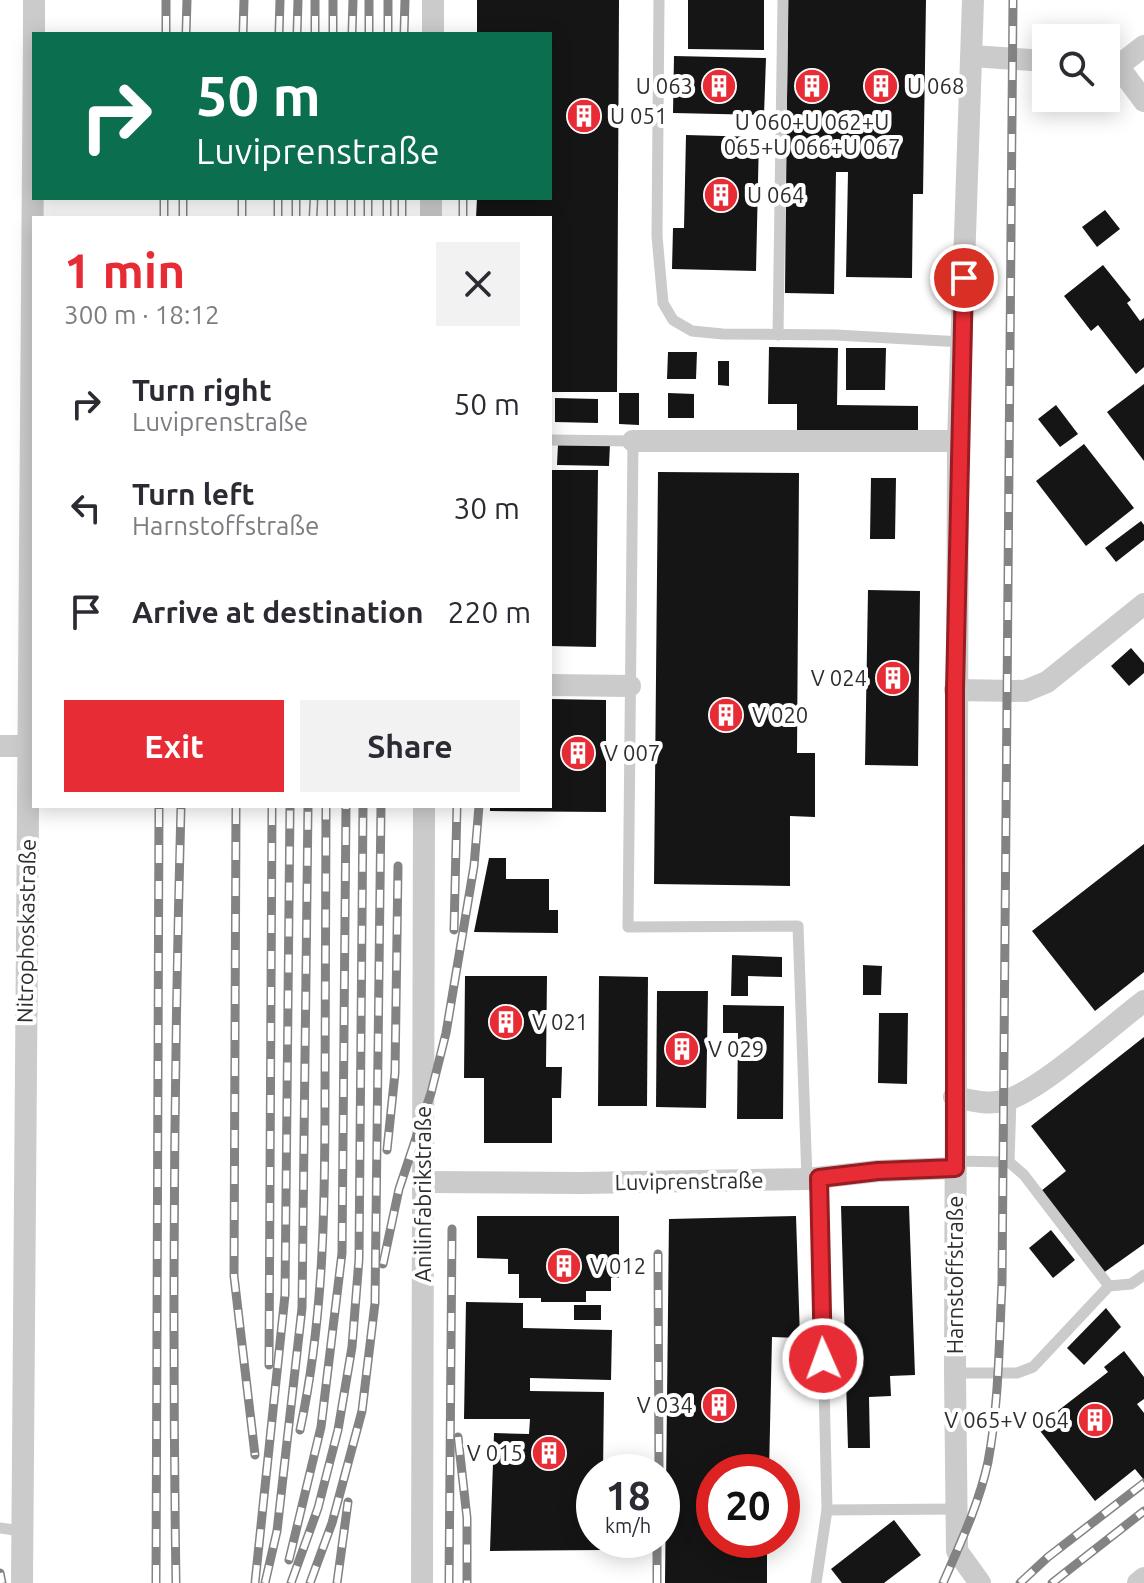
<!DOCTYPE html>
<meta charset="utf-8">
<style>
body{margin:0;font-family:Ubuntu,sans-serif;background:#f2f2f3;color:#2b2b33;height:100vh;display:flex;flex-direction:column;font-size:30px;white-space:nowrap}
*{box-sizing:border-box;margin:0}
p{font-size:26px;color:#7c7c81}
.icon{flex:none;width:44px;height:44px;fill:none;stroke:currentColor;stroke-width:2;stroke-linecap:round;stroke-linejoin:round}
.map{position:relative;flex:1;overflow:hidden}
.drawer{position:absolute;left:32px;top:216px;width:520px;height:592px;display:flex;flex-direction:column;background:#fff;border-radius:0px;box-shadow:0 4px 20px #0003}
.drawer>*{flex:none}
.hud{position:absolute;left:32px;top:32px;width:520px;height:168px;border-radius:0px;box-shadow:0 4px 20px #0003;background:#0b6e4f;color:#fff;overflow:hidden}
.controls{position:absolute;left:1032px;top:24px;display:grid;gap:16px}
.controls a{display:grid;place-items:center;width:88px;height:88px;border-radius:0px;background:#fff;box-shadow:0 4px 20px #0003;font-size:40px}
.speed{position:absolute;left:576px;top:1454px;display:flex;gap:16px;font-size:40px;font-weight:700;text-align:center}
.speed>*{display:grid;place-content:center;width:104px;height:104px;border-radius:50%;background:#fff;box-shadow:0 4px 20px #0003;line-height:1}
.speed small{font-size:20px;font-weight:400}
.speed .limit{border:12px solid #d22;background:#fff;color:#111}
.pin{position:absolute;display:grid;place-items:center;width:68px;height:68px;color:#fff;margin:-34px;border:4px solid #fff;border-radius:50%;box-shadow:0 2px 8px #0007}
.me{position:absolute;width:88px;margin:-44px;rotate:358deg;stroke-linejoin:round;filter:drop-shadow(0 0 6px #0008)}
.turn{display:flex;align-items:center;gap:28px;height:168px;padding:0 32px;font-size:36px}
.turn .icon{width:104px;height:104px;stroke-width:2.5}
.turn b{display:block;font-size:56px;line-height:68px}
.round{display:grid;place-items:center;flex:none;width:84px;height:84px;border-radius:0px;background:#f2f2f3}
.headline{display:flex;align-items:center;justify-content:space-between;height:136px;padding:0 32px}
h1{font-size:48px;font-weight:700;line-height:60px;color:#e82c35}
.cta{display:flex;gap:16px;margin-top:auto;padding:16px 32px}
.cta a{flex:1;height:92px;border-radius:0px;background:#e82c35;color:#fff;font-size:32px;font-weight:700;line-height:92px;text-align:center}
.cta a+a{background:#f2f2f3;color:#2b2b33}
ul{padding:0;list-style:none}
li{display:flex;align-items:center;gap:24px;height:104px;padding:0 32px}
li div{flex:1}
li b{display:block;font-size:30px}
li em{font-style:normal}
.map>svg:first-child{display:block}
.building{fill:#151515}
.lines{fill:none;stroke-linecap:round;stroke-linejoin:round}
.lane{stroke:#cbcbcb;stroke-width:11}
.street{stroke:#cbcbcb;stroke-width:22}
.rail-casing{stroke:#838383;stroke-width:9}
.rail{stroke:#fff;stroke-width:6;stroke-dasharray:18;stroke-linecap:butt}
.route-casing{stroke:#971d22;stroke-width:20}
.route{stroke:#e82c35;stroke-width:14}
.labels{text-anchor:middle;stroke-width:8;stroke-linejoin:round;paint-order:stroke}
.poi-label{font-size:22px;fill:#2e2e2e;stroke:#fff;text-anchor:start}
.street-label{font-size:22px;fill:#2e2e2e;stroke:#fff}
</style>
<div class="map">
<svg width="1144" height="1583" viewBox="0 0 1144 1583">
<rect width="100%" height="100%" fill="#fff"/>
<g class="building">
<path d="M477,0H619L617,392H550V218H476L477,198H550V34H477Z"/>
<path d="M688,0H764V50L688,49Z"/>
<path d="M788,0H926L923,194H913L912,278L846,277L848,172H836L834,294L785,293Z"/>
<path d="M674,56L766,58L764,115L673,113Z"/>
<path d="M686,135L759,137L756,271L672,269L673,228H684Z"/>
<path d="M1105,210L1120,229L1097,247L1082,227Z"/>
<path d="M1103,265L1131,300L1127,303L1140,321L1144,318V367L1136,374L1098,325L1091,331L1064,296Z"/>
<path d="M769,347L838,348L837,405L918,406V432L797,430V404H768Z"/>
<path d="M846,348H886L885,390H846Z"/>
<path d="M668,352H697L696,379H667Z"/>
<path d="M718,361H729V386L718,385Z"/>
<path d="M1144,384V461L1107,412Z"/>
<path d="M619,393H639V425L619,424Z"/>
<path d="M668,393L694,394V418H668Z"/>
<path d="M555,398L598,399V423L555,422Z"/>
<path d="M1056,405L1078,434L1060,447L1038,419Z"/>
<path d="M558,444H610L609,466L557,465Z"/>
<path d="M1084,444L1134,508L1086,546L1036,481Z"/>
<path d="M550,470H598L596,647L550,646Z"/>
<path d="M658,472L799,473L797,753H815V817L790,816V886L654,884Z"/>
<path d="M871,478H896L895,539H870Z"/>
<path d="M1141,521L1144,525V540L1116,562L1105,548Z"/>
<path d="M868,590L920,591L918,766L865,765Z"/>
<path d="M1131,648L1144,663V673L1129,686L1111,666Z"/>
<path d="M550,699L606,700V812L490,811V806H550Z"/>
<path d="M1144,844V972L1095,1011L1032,931Z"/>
<path d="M489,858H506V879H549V910H558V933L474,932Z"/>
<path d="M732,955L782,957V977L748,976V996H731Z"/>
<path d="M863,965L882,966L881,995H863Z"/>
<path d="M465,976H547L546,1067H562L561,1098H552V1143H484V1078H464Z"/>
<path d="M599,976L648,977L647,1106H598Z"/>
<path d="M657,991H708L706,1108L656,1107Z"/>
<path d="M723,1005L784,1006L783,1119H737L738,1033H723Z"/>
<path d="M879,1013H908L907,1084L878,1083Z"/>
<path d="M1144,1037V1244L1099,1276L1036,1195L1066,1171L1031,1126Z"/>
<path d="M841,1206H909L915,1375L890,1376L891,1396L869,1397L870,1448H848Z"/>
<path d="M477,1216H619V1278H611V1291H586V1302H541V1298H519V1274H508V1259L477,1258Z"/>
<path d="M796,1216L800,1338L772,1337L769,1472H714V1540H767V1583H665L669,1219Z"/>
<path d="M1051,1230L1075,1260L1053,1278L1029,1248Z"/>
<path d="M466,1302L523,1303V1328L612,1330L611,1380L530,1378V1391L604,1392L603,1472H594V1540H602V1550L490,1551L494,1433L529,1434L530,1419H464Z"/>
<rect x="574" y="1305" width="27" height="15"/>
<path d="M1106,1308L1121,1327L1084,1365L1067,1348Z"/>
<path d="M1124,1351L1144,1377V1399L1137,1404L1144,1413V1480L1135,1469L1095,1501L1037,1427L1108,1372L1104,1367Z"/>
<path d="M894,1520L921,1555L884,1583H842L831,1569Z"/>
</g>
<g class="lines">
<g class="lane">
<path d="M659,0L657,236L663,303L673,320L692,331L723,334L836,335L962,342"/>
<path d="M778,335L783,0"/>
<path d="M550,440L633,441L628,927L798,926L807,1179"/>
<path d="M954,1161L1009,1162L1024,1175L1109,1286"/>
<path d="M1009,1162L1011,1099"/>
<path d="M819,1178L827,1510L957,1509"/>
<path d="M955,1373H1017L1033,1367L1109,1286L1131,1284L1144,1275"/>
<path d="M0,1528L22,1531"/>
<path d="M816,1583L827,1510"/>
</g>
<g class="street">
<path d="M973,0L958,441L955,1373L957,1551L980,1583"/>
<path d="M34,34V0"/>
<path d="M433,34V0"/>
<path d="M972,56L1046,61"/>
<path d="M1118,66L1144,101"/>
<path d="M1118,66L1144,46"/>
<path d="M431,218V198"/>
<path d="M633,441H958"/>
<path d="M550,685L630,686"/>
<path d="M955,690L1025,691L1047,682L1144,604"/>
<path d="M0,746H27"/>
<path d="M954,1097C971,1100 987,1105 1003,1101C1037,1094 1113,1024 1144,1001"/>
<path d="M424,1182L583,1183L807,1179L878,1171L955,1168"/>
<path d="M22,1583L34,35"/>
<path d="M422,1583L424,806"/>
<path d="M1138,1583L1144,1578"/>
</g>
<g class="rail-casing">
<g id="rail">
<path d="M166,34V0"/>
<path d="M186,34L187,0"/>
<path d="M243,34L244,0"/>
<path d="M279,34L280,0"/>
<path d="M297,34L298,0"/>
<path d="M315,34V0"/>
<path d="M333,34V0"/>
<path d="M352,34L353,0"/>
<path d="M369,34V0"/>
<path d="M388,34V0"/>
<path d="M404,34L405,0"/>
<path d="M402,198V218"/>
<path d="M164,218V198"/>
<path d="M183,218V198"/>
<path d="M242,218V198"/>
<path d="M278,218V198"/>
<path d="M296,218V198"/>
<path d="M313,218L314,198"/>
<path d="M331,218V198"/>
<path d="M351,218V198"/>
<path d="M368,218V198"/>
<path d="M387,218V198"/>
<path d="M463,218V198"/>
<path d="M236,806L234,1276L255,1455"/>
<path d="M454,930L457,806"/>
<path d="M387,1150L395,1073L398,866"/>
<path d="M658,1254L659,1472"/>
<path d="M383,1264L399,1189L431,1093L446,1033L474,866L479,806"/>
<path d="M269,1365L272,806"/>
<path d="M300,1430C324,1318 325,1205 325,1092C325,996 326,901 326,806"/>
<path d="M458,1437L467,1518V1583"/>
<path d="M289,1560L321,1427L342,1253L346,806"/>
<path d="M0,1573L2,1583"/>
<path d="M156,1583L159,806"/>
<path d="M176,1583C172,1324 174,1065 181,806"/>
<path d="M255,1583L285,1295L290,806"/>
<path d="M265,1583L277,1531L302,1308L308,806"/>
<path d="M291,1583L318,1508L338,1430L352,1347L359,1259L363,806"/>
<path d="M310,1583L332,1523L362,1411L375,1303L381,806"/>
<path d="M337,1583L348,1502"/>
<path d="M449,1583L452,1229"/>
<path d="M657,1583V1540"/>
<path d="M943,1583C960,1544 979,1504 988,1462C999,1403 999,1343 1002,1283L1013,0"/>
<path d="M1020,1583L1048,1557L1144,1483"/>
<path d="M1052,1583L1144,1511"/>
</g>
</g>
<use href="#rail" class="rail"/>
</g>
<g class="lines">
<g class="route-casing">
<path id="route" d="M823,1359L819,1178L878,1171L955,1168V690L964,278"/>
</g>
<use href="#route" class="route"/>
</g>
<defs>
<g id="building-disc" transform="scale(1.8)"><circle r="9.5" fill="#e82c35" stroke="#fff"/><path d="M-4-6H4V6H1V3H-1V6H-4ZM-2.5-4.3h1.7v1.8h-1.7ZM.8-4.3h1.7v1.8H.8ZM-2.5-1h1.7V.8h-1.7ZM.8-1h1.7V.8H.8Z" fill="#fff"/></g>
</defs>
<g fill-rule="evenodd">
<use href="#building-disc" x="719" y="86"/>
<use href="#building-disc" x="812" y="86"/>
<use href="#building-disc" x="881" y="86"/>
<use href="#building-disc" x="584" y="116"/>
<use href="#building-disc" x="721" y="195"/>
<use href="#building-disc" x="893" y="678"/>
<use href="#building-disc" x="726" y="715"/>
<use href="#building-disc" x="578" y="753"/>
<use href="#building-disc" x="506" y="1022"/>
<use href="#building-disc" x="682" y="1049"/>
<use href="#building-disc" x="564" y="1266"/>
<use href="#building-disc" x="719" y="1405"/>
<use href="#building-disc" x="1095" y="1420"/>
<use href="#building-disc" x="549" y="1453"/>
</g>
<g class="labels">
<g class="poi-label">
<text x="693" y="94" text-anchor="end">U 063</text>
<text x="907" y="94">U 068</text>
<text x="610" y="124">U 051</text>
<text x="812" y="130" text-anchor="middle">U 060+U 062+U<tspan x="812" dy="25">065+U 066+U 067</tspan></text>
<text x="747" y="203">U 064</text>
<text x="867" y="686" text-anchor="end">V 024</text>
<text x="752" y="723">V 020</text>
<text x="604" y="761">V 007</text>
<text x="532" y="1030">V 021</text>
<text x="708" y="1057">V 029</text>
<text x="590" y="1274">V 012</text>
<text x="693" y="1413" text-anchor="end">V 034</text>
<text x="1069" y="1428" text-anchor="end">V 065+V 064</text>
<text x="523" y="1461" text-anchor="end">V 015</text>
</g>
<g class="street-label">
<text transform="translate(26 931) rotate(-89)" y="8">Nitrophoskastraße</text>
<text transform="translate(689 1181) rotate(-1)" y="8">Luviprenstraße</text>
<text transform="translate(423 1194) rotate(-90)" y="8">Anilinfabrikstraße</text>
<text transform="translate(955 1275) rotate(-90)" y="8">Harnstoffstraße</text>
</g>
</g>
</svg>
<div class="controls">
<a><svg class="icon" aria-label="search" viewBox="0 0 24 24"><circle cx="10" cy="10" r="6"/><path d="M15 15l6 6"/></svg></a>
</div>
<div class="speed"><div>18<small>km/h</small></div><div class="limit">20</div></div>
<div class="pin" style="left:964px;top:278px;background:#d93025"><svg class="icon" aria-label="arrive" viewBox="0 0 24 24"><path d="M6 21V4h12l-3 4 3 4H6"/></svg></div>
<svg class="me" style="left:823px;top:1359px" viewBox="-20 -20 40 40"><circle r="17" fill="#e82c35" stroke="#fff" stroke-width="3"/><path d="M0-11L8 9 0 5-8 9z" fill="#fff"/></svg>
<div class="hud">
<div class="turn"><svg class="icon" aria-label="right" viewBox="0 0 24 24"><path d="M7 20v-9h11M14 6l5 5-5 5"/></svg><div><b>50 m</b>Luviprenstraße</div></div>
</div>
<section class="drawer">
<div class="headline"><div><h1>1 min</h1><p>300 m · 18:12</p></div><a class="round"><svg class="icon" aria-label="close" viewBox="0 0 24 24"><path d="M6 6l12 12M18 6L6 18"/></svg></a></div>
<ul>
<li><svg class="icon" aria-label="right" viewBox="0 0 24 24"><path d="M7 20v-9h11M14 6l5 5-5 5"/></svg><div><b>Turn right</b><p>Luviprenstraße</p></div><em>50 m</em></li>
<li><svg class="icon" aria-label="left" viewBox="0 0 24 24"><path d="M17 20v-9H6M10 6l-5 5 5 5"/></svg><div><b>Turn left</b><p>Harnstoffstraße</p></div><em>30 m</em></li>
<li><svg class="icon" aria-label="arrive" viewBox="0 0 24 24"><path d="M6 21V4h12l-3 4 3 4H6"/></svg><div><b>Arrive at destination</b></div><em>220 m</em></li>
</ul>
<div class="cta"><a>Exit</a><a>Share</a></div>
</section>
</div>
